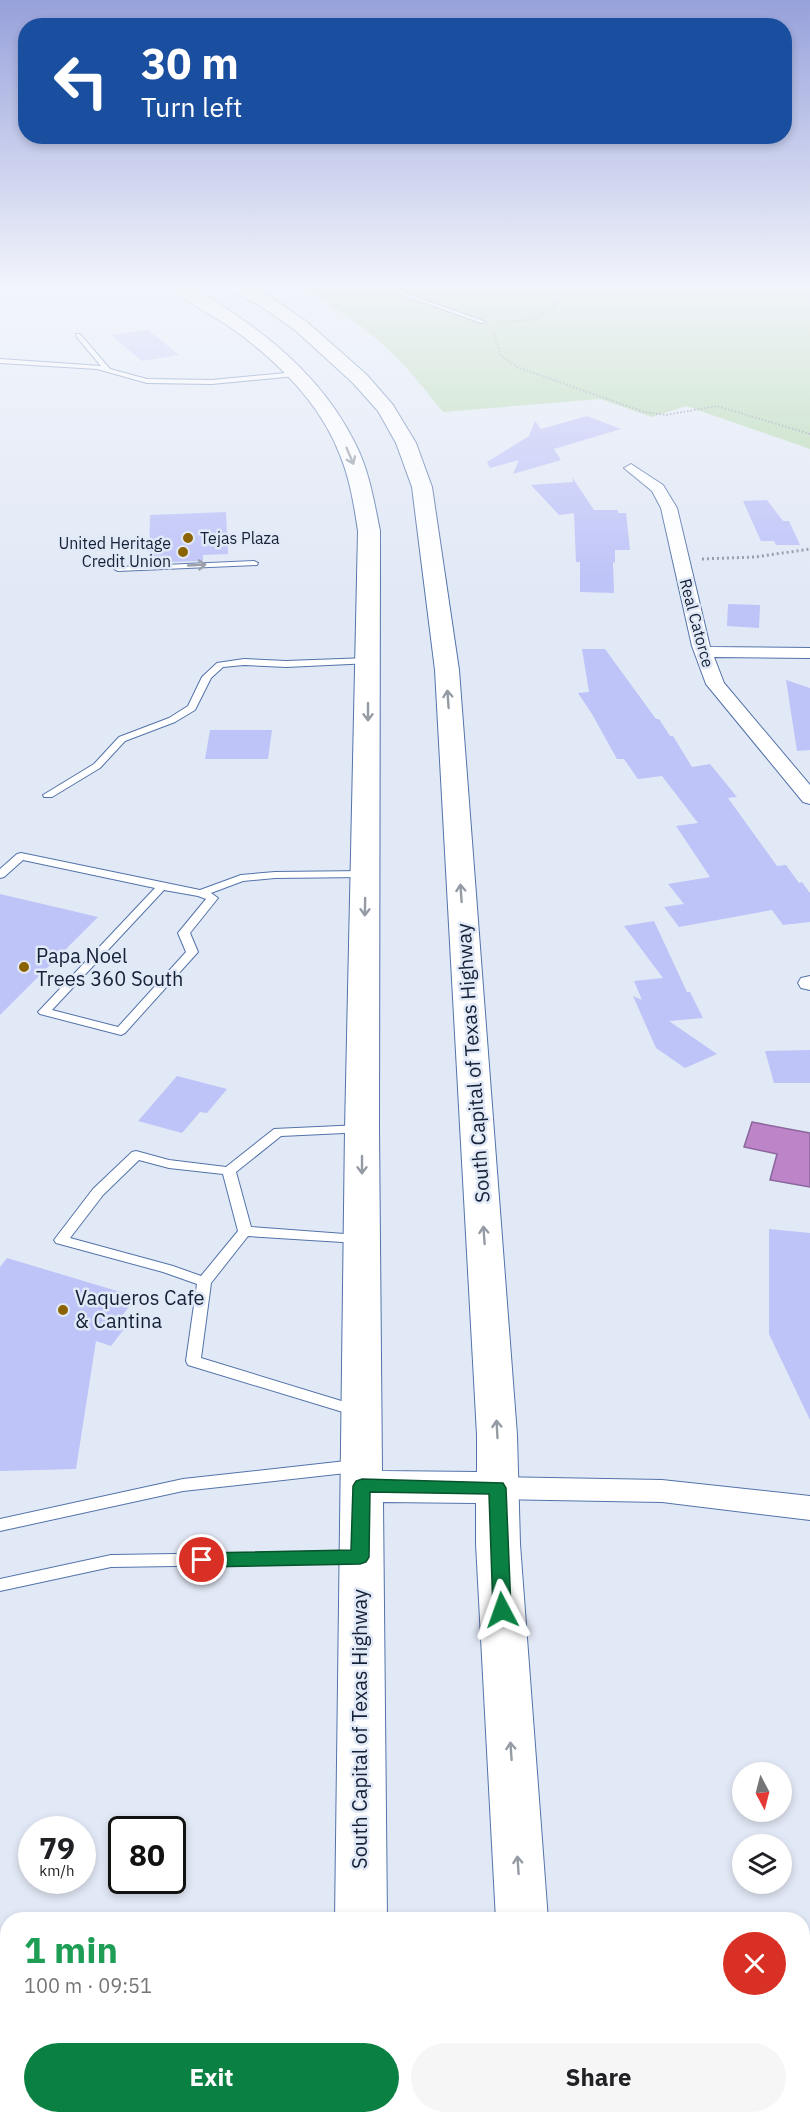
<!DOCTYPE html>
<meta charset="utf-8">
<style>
body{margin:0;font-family:"IBM Plex Sans",sans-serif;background:#f6f6f6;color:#202124;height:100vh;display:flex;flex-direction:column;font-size:22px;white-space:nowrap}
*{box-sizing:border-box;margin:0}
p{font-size:20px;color:#757577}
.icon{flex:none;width:33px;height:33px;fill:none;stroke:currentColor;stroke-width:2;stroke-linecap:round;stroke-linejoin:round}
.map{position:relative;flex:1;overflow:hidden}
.sheet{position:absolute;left:0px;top:1912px;width:810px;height:212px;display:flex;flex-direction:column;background:#fff;border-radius:24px 24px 0 0;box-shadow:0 3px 9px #0003}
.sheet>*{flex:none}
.hud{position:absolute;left:18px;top:18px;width:774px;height:126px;border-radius:24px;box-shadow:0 3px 9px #0003;background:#1a4fa0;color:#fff;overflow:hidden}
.needle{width:39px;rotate:173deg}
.buttons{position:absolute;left:732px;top:1762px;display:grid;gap:12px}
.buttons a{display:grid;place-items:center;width:60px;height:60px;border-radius:50%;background:#fff;box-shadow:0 3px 9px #0003;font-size:30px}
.speed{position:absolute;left:18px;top:1816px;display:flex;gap:12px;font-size:30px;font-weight:700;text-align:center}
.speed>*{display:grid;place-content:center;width:78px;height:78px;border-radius:50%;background:#fff;box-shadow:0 3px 9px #0003;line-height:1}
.speed small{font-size:15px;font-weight:400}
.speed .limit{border:3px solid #111;border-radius:9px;background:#fff;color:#111}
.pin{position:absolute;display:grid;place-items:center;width:51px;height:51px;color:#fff;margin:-26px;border:3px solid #fff;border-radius:50%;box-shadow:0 2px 6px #0007}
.me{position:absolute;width:66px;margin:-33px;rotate:356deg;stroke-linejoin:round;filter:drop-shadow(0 0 4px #0008)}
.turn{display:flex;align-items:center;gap:21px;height:126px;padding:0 24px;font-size:27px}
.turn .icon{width:78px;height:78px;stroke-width:2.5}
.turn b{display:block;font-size:42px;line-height:51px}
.round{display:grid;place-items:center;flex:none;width:63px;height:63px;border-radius:32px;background:#f6f6f6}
.headline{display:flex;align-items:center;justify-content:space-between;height:102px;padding:0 24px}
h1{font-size:36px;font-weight:700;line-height:45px;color:#1e9e55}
.action{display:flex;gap:12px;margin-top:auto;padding:12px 24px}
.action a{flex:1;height:69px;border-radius:36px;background:#0b8043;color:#fff;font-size:24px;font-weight:700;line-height:69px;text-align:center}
.action a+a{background:#f6f6f6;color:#202124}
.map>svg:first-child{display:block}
.green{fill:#b5d9ae}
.water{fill:#bd84c8;stroke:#8a669d;stroke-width:1.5}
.building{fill:#bec3f8}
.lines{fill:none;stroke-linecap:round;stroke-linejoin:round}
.service-casing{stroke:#5373aa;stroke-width:2}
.minor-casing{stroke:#5373aa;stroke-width:2}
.trunk-casing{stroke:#5373aa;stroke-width:2}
.path-far1{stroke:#8f98a9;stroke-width:2;stroke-dasharray:1.5 2;stroke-linecap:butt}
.path{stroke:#8f98a9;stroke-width:3;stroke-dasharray:2 3;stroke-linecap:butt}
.service{fill:#fff;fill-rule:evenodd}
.minor{fill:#fff;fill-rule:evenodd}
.trunk{fill:#fff;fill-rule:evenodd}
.oneway{stroke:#959ba5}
.route{fill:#0b8043;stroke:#07532c;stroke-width:1.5}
.poi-dot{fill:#8b6303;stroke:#e2e9f6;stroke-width:2}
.labels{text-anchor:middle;stroke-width:5;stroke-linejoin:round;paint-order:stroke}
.far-poi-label{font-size:16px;fill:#142138;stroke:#e2e9f6;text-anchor:start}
.far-street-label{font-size:16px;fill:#142138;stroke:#e2e9f6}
.poi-label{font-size:20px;fill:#142138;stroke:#e2e9f6;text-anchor:start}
.street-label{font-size:20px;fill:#142138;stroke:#e2e9f6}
</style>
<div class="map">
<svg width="810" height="2123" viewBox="0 0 810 2123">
<rect width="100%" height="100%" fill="#e2e9f6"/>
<path class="green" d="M302,287H810V449L686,406L652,417L600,399L443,412C428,394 415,376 398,359C370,330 336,308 302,287Z"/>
<path class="water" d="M752,1122L810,1133V1187L770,1180L777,1154L744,1147Z"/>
<g class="building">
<path d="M148,330L179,355L142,361L111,335Z"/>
<path d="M587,416L621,429L554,449L561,460L513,474L519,460L490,468L487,462L529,436L535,421L541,429Z"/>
<path d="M572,477L594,510H618V513H626L630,550H615V563L613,562L614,593L580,592V562H576L574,513L559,515L531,485L573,482Z"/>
<path d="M767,500L783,521H789L800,545H776L774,541H761L743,501Z"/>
<path d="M226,512L228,554L203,555V561L171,562V556H149L150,515Z"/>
<path d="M728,604L760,605L759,628L727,626Z"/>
<path d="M582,649H605L656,719H659L670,736H673L692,767L710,764L737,797L728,798L777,866L786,865L799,883L802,882L810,893V922L783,925L772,910L679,927L664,907L684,904L668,884L710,877L676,826L698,823L662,776L638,779L624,759H617L592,714L578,693L589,692Z"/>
<path d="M786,680L810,688V750L797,751Z"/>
<path d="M210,730H272L268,759H205Z"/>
<path d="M0,894L98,917L0,1015Z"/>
<path d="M654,921L687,992H690L703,1018L669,1021L717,1054L685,1068L656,1048L633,996L642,1000L634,981L663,978L624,926Z"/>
<path d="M810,1050V1083H774L765,1051Z"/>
<path d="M177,1076L227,1089L207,1113L200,1112L182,1133L138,1121Z"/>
<path d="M769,1229L810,1233V1420L769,1334Z"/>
<path d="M7,1258L137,1297L117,1322L127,1325L111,1346L96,1341L76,1469L0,1471V1267Z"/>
</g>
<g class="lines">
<g class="service-casing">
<g id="service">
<path d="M235,287H243L240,289Z"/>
<path d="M381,287H389L486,322L481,323Z"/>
<path d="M76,334H80L110,369L147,379L212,380L296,372L299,374L296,376L212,384L147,383L97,369L0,363V359L101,366L76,336Z"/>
<path d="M254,561L258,563L257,565L118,571L114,569L118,567Z"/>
<path d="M368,658L372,661L371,663L286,667L244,665L223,667L211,678L195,710L175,722L125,741L100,768L52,797H44L43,795L94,764L119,737L169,718L188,706L202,677L217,663L244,659L286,661Z"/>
<path d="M21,853L200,890L241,875L275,872L365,871L370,874L365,877L275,878L243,881L211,893L218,898L190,933L198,952L125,1033L121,1035L40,1014L38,1012L155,888L23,860L4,877L0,878V869L17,854ZM164,890L198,896L206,899L178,933L186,952L118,1027L52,1010Z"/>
<path d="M361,1125L365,1126L367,1129L365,1132L281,1136L236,1172L251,1227L358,1235L363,1236L365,1239L363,1242L358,1243L248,1236L211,1283L201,1358L361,1407L363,1411L361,1415L356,1416L188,1365L186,1361L197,1284L163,1272L56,1243L54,1240L93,1189L132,1152L136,1151L169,1160L226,1167L274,1129ZM139,1160L169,1168L223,1174L238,1231L201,1276L173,1266L70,1238L103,1195Z"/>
<path d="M355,1460L360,1462L363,1466L360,1470L355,1472L183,1491L0,1531V1519L183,1479Z"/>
<path d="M356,1551L362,1553L364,1557L362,1561L356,1563L111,1567L0,1591V1579L111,1555Z"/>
</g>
</g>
<g class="minor-casing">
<g id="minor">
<path d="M631,464L663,485L677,508L710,647L810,648V658L714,657L724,683L810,785V804L803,802L706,684L692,646L661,508L652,491L624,468Z"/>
<path d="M810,976V990L801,988L798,983L801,978Z"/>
<path d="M497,1477L662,1480L810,1496V1520L662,1502L497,1499L486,1496L482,1488L486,1480Z"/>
</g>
</g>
<g class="trunk-casing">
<g id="trunk">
<path d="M169,287C174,287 181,286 187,287C197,288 210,298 219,304C274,338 326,384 355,443C369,470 374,501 380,531L379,1129L382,1471L477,1472V1435L435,670L412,487L396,443L378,411L353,383L295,330L259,305L231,291L229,287H249L271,297L307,322L367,375L393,405L416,443L432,487L459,670L517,1435L520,1544L548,1920H496L476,1544V1503L383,1502L387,1920H335L345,1129L358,531C354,505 350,479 340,455C320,402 275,359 230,327C217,318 175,296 169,287Z"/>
<rect x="337" y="2116" width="56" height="7"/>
<rect x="506" y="2116" width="56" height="7"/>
</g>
</g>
<g class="path-far1">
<path d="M498,322L533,320L554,308L549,287"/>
<path d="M493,331L501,356L517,367L644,412L666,415L717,406L810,434"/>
</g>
<path class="path" d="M702,559L755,557L810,549"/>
<use href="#service" class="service"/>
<use href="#minor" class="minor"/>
<use href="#trunk" class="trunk"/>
</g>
<defs><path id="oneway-shaft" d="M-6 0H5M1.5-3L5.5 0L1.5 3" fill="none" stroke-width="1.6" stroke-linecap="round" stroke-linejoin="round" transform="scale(1.5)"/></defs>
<g class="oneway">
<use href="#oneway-shaft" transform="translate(350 456) rotate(67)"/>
<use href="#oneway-shaft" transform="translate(197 565) rotate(-3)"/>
<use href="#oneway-shaft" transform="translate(448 699) rotate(-94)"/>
<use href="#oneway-shaft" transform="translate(368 712) rotate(90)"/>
<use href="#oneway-shaft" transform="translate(461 893) rotate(-94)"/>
<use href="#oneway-shaft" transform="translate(365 907) rotate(91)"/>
<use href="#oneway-shaft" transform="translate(362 1165) rotate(90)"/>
<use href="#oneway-shaft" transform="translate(484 1235) rotate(-94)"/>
<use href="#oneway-shaft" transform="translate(497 1429) rotate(-93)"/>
<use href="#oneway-shaft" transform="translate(511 1751) rotate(-94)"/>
<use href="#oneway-shaft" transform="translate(518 1865) rotate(-94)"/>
</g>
<linearGradient id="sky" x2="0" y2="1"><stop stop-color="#97a1db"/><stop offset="0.49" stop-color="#f2f5fb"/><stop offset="1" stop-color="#f2f5fb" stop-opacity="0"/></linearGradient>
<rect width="810" height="584" fill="url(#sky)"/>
<path class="route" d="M362,1479L503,1483L506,1488L511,1610L509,1615L502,1618L496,1615L493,1610L489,1494L370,1492L369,1557L366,1562L360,1564L202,1567L195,1565L193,1560L195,1555L202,1553L351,1550L353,1486L356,1481Z"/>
<g class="poi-dot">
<circle cx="188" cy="538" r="6"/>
<circle cx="183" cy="552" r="6"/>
<circle cx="24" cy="967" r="6"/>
<circle cx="63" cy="1310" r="6"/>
</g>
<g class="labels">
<g class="far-poi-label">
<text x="200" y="544">Tejas Plaza</text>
<text x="171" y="549" text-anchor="end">United Heritage<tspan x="171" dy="18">Credit Union</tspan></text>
</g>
<g class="far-street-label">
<text transform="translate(697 623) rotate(75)" y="6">Real Catorce</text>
</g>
<g class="poi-label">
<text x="36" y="963">Papa Noel<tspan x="36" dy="23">Trees 360 South</tspan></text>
<text x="75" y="1305">Vaqueros Cafe<tspan x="75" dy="23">&amp; Cantina</tspan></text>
</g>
<g class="street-label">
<text transform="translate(473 1063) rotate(-94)" y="7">South Capital of Texas Highway</text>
<text transform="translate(360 1729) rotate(-90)" y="7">South Capital of Texas Highway</text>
</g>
</g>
</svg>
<div class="buttons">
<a><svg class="needle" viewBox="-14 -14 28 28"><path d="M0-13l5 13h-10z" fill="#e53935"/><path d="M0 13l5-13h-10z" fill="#757577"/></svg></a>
<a><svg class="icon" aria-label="layers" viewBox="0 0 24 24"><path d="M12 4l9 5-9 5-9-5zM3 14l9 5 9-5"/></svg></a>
</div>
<div class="speed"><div>79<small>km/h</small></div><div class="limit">80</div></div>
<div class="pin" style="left:202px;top:1560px;background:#d93025"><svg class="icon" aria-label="arrive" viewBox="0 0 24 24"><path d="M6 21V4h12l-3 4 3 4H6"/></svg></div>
<svg class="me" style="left:502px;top:1610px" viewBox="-20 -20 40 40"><path d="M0-17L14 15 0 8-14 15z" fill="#0b8043" stroke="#fff" stroke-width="4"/></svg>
<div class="hud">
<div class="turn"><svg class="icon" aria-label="left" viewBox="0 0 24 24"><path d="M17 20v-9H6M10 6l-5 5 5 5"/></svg><div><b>30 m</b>Turn left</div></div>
</div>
<section class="sheet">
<div class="headline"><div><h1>1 min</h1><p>100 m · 09:51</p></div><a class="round" style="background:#d93025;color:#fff"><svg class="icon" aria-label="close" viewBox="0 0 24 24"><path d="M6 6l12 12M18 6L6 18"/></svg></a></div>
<div class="action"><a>Exit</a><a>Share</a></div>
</section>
</div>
